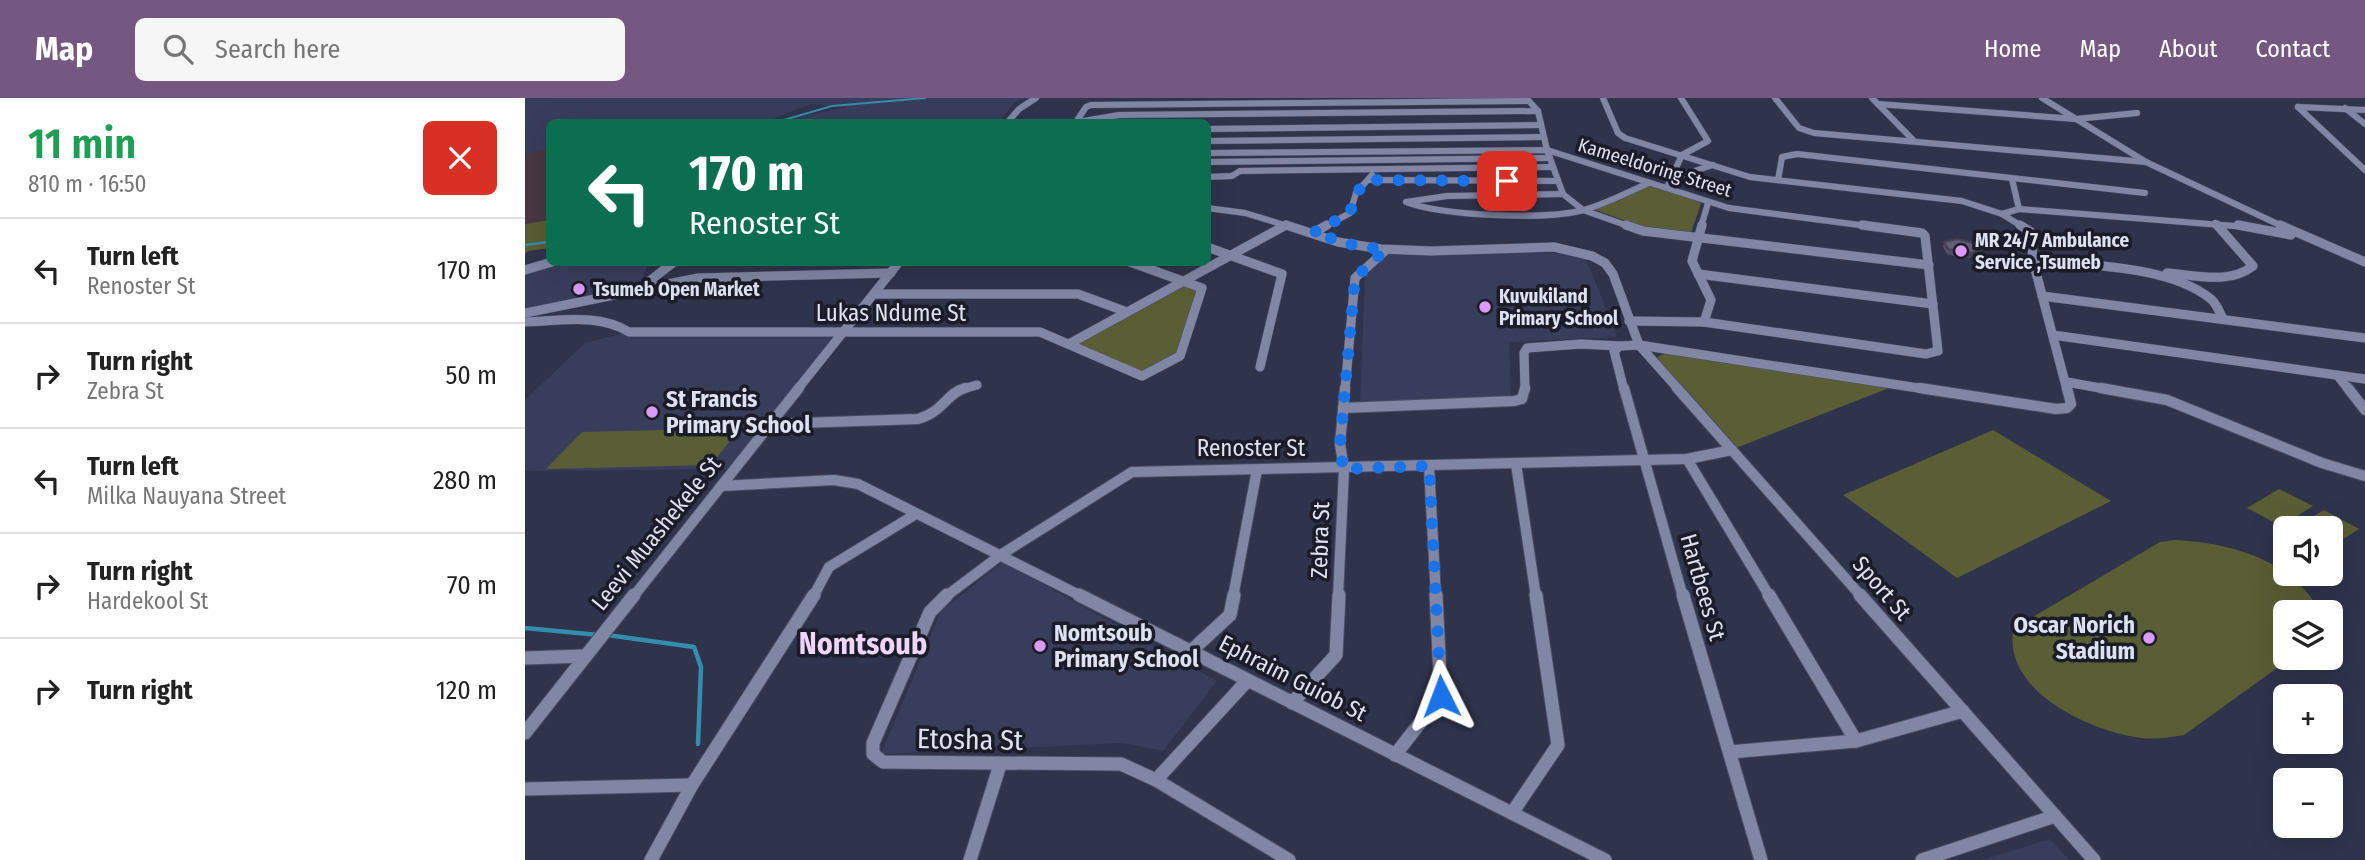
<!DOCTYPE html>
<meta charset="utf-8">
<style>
body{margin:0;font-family:"Fira Sans Condensed",sans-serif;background:#f6f6f6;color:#222;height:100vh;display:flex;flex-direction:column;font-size:26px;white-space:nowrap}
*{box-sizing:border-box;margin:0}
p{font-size:23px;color:#767676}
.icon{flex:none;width:38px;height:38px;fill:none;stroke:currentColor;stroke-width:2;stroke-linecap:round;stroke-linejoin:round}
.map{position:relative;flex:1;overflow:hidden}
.sheet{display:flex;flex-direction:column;background:#fff;width:525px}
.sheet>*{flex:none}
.guide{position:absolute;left:21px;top:21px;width:665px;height:147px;border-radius:10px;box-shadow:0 7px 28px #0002;background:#0b6e4f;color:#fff;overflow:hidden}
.tools{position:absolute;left:1748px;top:418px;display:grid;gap:14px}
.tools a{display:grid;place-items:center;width:70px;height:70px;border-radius:10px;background:#fff;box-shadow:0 7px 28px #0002;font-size:35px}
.pin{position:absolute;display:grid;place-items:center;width:60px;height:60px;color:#fff;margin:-30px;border-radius:14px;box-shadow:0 4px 10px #0006}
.me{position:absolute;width:77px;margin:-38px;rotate:357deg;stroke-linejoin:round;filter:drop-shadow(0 0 5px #0008)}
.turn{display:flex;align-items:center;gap:24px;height:147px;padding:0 28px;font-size:32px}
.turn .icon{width:91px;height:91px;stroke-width:2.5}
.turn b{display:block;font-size:49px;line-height:60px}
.round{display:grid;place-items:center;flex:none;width:74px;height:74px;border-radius:10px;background:#f6f6f6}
.summary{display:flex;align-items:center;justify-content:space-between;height:119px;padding:0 28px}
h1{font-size:42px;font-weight:600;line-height:52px;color:#1e9e55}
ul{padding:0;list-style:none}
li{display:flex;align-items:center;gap:21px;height:105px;padding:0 28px;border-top:2px solid #e0e0e0}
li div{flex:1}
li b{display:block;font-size:26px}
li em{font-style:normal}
header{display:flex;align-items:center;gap:42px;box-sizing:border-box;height:98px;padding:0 35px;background:#755881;color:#fff}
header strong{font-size:33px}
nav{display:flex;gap:38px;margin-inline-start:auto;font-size:24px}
.search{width:490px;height:63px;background:#f6f6f6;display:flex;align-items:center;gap:18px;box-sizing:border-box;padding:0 24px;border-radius:10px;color:#767676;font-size:26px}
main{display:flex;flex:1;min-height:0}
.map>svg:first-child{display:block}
.built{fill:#393d5c}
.medical{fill:#483742}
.green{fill:#5a5e35}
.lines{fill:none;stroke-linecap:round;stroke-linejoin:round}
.stream-far2{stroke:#348dac;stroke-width:2}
.stream-far1{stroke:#348dac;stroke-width:2.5}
.stream{stroke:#348dac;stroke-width:4.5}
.street-far3-casing{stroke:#4b4e64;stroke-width:7}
.street-far2-casing{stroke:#4b4e64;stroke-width:10}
.street-far1-casing{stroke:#4b4e64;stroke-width:12}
.street-casing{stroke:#4b4e64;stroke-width:15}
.street-far3{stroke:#8186a4;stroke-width:6}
.street-far2{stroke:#8186a4;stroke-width:9}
.street-far1{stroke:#8186a4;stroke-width:10}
.street{stroke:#8186a4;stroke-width:13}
.wall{fill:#554e66}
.shaded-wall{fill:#454053}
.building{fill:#635b77;stroke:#454053;stroke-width:2}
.route{stroke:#1a73e8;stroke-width:12;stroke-dasharray:0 21.6}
.poi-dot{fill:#da9af6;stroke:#1a1c27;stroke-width:2.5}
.labels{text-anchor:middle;stroke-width:7;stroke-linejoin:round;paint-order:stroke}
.far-street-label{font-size:19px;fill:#dee1f1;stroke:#1a1c27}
.far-poi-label{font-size:19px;font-weight:bold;fill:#dee1f1;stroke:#1a1c27;text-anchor:start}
.street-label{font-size:23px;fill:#dee1f1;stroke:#1a1c27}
.poi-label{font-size:23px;font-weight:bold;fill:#dee1f1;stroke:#1a1c27;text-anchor:start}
.near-street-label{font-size:28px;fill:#dee1f1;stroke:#1a1c27}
.district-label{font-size:30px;font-weight:bold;fill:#efd4fb;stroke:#1a1c27}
</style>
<header>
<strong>Map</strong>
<div class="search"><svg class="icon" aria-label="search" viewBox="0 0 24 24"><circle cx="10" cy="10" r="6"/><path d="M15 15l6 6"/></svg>Search here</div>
<nav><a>Home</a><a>Map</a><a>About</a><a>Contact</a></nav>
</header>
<main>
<section class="sheet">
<div class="summary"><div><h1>11 min</h1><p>810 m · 16:50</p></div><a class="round" style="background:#d93025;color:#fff"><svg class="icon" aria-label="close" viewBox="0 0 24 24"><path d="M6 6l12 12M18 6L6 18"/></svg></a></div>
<ul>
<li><svg class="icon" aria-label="left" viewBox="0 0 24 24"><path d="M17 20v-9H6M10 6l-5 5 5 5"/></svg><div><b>Turn left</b><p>Renoster St</p></div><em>170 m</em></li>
<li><svg class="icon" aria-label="right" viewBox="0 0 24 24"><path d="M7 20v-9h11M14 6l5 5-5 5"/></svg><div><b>Turn right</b><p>Zebra St</p></div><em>50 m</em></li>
<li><svg class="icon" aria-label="left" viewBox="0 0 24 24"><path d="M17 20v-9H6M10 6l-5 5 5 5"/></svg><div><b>Turn left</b><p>Milka Nauyana Street</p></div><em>280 m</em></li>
<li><svg class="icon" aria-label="right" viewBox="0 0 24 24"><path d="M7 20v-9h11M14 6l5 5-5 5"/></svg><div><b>Turn right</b><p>Hardekool St</p></div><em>70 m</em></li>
<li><svg class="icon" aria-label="right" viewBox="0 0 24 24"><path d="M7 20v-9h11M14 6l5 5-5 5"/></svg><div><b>Turn right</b></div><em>120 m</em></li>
</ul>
</section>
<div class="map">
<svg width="1840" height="762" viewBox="0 0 1840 762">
<rect width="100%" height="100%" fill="#2f334c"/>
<g class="built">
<path d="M0,0H510L492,2L473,24H269L279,18L321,9L286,6L239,24H24V50L0,57Z"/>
<path d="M1045,155L1060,162L1065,170L1092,239L984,244L986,297L835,304L840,179L861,156Z"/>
<path d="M27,165H123L115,189L0,215V172Z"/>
<path d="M104,234L318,235L209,371L0,373V302L60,245Z"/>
<path d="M478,464L692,583L638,653L598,645L356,656L416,513Z"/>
<path d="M1525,741L1544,762H1457Z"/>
</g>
<path class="medical" d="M24,50V122L0,126V57Z"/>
<g class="green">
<path d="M1121,87L1140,90L1176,105L1166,135L1120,130L1063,109Z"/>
<path d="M24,122V150L3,153L0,156V126Z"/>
<path d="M660,182L676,188L655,258L620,277L544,246Z"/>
<path d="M1143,254L1369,288L1211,350L1137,267L1132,259Z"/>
<path d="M215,330L186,367L21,371L57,334Z"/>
<path d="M1468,332L1586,403L1432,480L1318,397Z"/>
<path d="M1754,391L1788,408L1756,428L1722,410Z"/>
<path d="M1799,412L1834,431L1806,449V430H1769Z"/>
<path d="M1651,442C1706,445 1768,462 1795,514H1760V560H1766L1659,637C1643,640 1626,642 1610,639C1562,631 1480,593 1488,534L1501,523L1635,444Z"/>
</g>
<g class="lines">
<path class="stream-far2" d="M252,24L307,8L400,0"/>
<path class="stream-far1" d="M0,147L24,144"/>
<g class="stream">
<path d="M0,530L74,537"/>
<path d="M82,537L169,549L176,569L173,646"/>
</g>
<g class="street-far3-casing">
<g id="street-far3">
<path d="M1078,0L1093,35L1100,40L1225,79L1437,103L1477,116L1498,129"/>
<path d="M1250,0L1274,30L1289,35L1621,64"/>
<path d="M1347,0L1389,43"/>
<path d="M1517,0L1621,64L1759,129"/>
<path d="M1353,6L1551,21L1612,15"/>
<path d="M1773,9L1840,72"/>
<path d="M1773,9L1840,12"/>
<path d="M1820,10L1840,26"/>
<path d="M483,24L494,11L511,0"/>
<path d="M551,24L561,9L566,7L1004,3L1013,13L1022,52L1204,110L1350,129"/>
<path d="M553,24L594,17L1013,13"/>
<path d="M682,31L1016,27"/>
<path d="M682,43L1018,39"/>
<path d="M682,55L1022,52L1038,96L1058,112L1106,129"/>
<path d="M682,64L1025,60"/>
<path d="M682,79L707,78L715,73L1028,69"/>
<path d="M1144,81L1188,67"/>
<path d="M844,82L1032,83"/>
<path d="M1253,82L1257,59L1272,56L1620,95"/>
<path d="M1142,89L1157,57L1183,43L1156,0"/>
<path d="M1038,96L922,98L881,104C918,118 1021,122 1059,112C1081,106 1103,94 1124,85"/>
<path d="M682,110L720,115L766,129"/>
<path d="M1494,111L1722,129"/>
<path d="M1477,116L1494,111L1487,81"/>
<path d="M1690,125L1693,129"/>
<path d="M757,129L761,127"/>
<path d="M799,129L825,115L831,95L847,77"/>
<path d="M1176,129L1183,105"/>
</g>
</g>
<g class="street-far2-casing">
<g id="street-far2">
<path d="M761,127L813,144L856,151L906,153L1029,149L1067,158L1080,165L1088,176L1114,247L1154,292"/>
<path d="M1101,127L1118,133L1404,167"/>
<path d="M1177,127L1167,163L1186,202L1179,224"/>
<path d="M1495,127L1506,134L1508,163L1542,292"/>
<path d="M1713,127L1766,137"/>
<path d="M1755,127L1840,164"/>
<path d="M788,135L802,127"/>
<path d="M682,149L757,176L735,269"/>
<path d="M1508,163C1560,167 1646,167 1687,202C1692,207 1695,215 1698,221"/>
<path d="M0,172L27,164"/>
<path d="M1642,175C1670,177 1704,187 1728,168L1692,127"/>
<path d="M1173,176L1408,206"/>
<path d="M118,188L149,164"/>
<path d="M349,196H553L602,214"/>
<path d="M1517,198L1840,240"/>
<path d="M0,215L173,180L366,175"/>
<path d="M1104,223L1179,224L1401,256L1413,253L1400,138L1397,135L1337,127"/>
<path d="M0,224C35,223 74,215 104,234H515L617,278L655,258L677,190L605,164"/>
<path d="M1528,237L1840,281"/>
<path d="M544,246L761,127"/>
<path d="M1813,278L1824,292"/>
<path d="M1542,284L1586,292"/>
<path d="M272,292L374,164"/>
<path d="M434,292L452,287"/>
<path d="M820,292L830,180L861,152"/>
<path d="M1000,292L999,255L1002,250L1056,246L1095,248"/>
<path d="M1099,292L1089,253L1095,248L1114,247L1406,292"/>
</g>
</g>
<g class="street-far1-casing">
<g id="street-far1">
<path d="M1099,290L1158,499"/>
<path d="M1152,290L1337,499"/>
<path d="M1395,290L1531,311L1542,310L1546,306L1542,290"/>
<path d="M1576,290L1642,302L1797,365L1840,378"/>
<path d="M1823,290L1840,312"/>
<path d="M818,310L989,303L997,301L1000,290"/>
<path d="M245,326L393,321C418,314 422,295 440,290"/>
<path d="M1162,361L1245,499"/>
<path d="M991,366L1011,499"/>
<path d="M904,368L911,499"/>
<path d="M196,388L309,382L333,386L558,499"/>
<path d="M108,499L274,290"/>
<path d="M288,499L304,469L391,416"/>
<path d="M420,499L477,456L607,374L1162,361L1207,352"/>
<path d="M708,499L732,372"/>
<path d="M813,499L819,371L815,346L820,290"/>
</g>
</g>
<g class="street-casing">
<g id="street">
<path d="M422,497L405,514L348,645V656L358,664L596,666L631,682L764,762"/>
<path d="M554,497L1080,762"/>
<path d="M1158,497L1236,762"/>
<path d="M1244,497L1331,643"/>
<path d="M1335,497L1569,762"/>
<path d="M665,554L705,517L709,497"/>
<path d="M0,560L59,558"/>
<path d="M767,605L811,557L814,497"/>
<path d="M0,635L109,497"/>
<path d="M1205,654L1331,643L1438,613"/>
<path d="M870,657L916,598L911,497"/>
<path d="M631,682L722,583"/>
<path d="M0,691L167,687"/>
<path d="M987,715L1033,647L1011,497"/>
<path d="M126,762L167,687L289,497"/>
<path d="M445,762L475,667"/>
<path d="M1397,762L1530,718"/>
</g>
</g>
<use href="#street-far3" class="street-far3"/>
<use href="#street-far2" class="street-far2"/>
<use href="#street-far1" class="street-far1"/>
<use href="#street" class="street"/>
</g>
<path class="wall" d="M1419,144L1454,157L1439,161L1422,156L1418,149Z"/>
<path class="shaded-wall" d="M1455,153L1454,157L1439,161L1440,156Z"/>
<path class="building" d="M1432,141L1448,145L1455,153L1440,156L1423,151L1419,144Z"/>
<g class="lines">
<path class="route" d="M916,598L904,368L818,371L815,346L830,180L860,152L828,147L788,135L825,115L831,95L844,82L982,83"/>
</g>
<g class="poi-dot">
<circle cx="1436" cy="153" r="7"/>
<circle cx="54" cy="191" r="7"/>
<circle cx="960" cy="209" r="7"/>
<circle cx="127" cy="314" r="7"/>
<circle cx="1624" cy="540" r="7"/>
<circle cx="515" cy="548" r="7"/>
</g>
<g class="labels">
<g class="far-street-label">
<text transform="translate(1130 69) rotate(17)" y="7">Kameeldoring Street</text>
</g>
<g class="far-poi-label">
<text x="1450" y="149">MR 24/7 Ambulance<tspan x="1450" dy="22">Service ,Tsumeb</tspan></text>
<text x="68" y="198">Tsumeb Open Market</text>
<text x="974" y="205">Kuvukiland<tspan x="974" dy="22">Primary School</tspan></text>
</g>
<g class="street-label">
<text x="366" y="223">Lukas Ndume St</text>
<text x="726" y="358">Renoster St</text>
<text transform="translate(131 435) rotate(-51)" y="8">Leevi Muashekele St</text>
<text transform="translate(795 442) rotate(-88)" y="8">Zebra St</text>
<text transform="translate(1178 489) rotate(74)" y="8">Hartbees St</text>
<text transform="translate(1357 490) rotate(49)" y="8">Sport St</text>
<text transform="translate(768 580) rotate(27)" y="8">Ephraim Guiob St</text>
</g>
<g class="poi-label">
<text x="141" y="309">St Francis<tspan x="141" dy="26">Primary School</tspan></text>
<text x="1610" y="535" text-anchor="end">Oscar Norich<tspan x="1610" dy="26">Stadium</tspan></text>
<text x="529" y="543">Nomtsoub<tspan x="529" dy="26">Primary School</tspan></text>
</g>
<g class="near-street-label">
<text transform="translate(445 641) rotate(1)" y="10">Etosha St</text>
</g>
<g class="district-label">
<text x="338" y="556">Nomtsoub</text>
</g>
</g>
</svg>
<div class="tools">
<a><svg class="icon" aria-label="sound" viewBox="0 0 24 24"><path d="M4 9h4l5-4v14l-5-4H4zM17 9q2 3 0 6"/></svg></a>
<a><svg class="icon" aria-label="layers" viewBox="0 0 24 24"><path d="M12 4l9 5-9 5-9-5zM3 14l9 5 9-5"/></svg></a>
<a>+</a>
<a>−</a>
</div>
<div class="pin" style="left:982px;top:83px;background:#d93025"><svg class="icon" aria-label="arrive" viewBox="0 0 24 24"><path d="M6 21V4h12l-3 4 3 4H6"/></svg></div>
<svg class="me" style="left:916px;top:598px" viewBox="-20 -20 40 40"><path d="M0-17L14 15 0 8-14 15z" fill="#1a73e8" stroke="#fff" stroke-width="4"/></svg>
<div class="guide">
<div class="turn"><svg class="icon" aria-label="left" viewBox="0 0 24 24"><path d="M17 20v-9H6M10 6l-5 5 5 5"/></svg><div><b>170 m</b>Renoster St</div></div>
</div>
</div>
</main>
